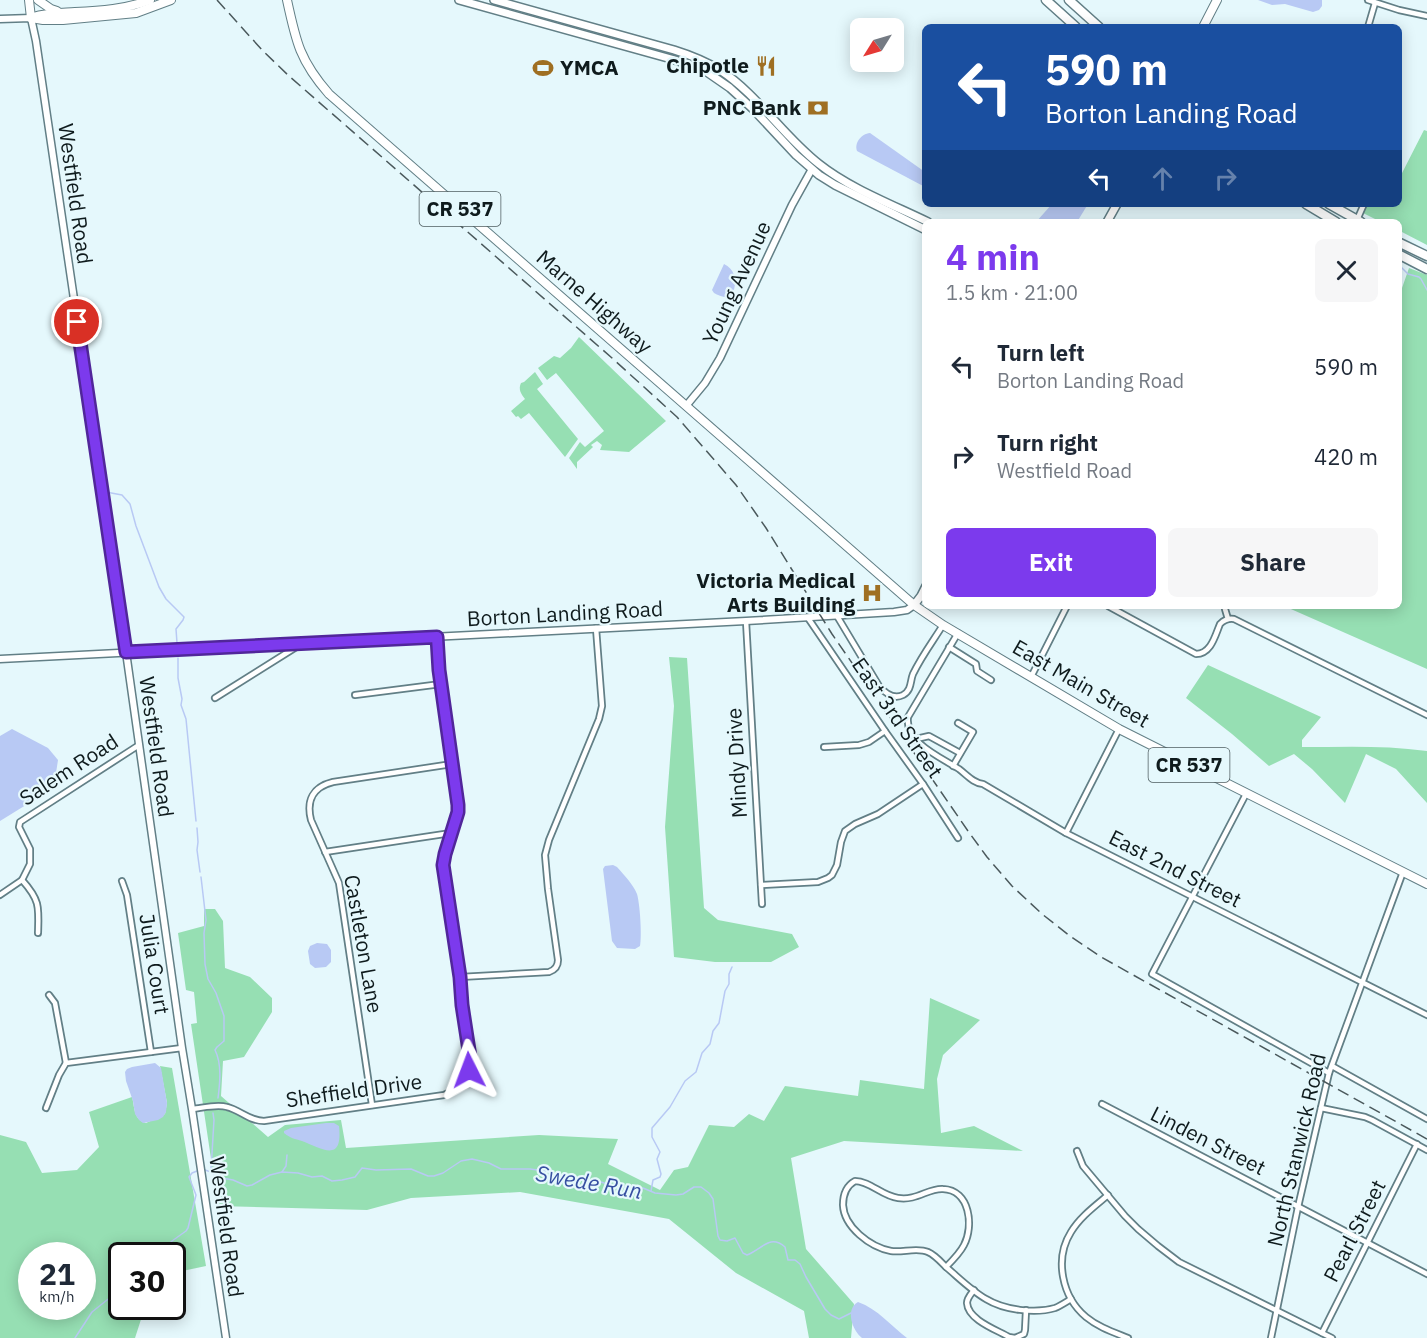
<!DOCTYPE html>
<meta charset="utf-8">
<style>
body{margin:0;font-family:"IBM Plex Sans",sans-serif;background:#f6f6f7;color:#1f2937;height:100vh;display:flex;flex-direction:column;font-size:22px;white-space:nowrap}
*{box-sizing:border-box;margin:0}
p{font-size:20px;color:#747a83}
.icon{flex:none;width:33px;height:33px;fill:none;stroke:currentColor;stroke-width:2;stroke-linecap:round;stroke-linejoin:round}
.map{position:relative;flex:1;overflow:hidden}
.details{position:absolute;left:922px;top:219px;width:480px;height:390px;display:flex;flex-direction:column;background:#fff;border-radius:9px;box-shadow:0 3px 15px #0003}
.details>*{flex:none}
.hud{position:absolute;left:922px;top:24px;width:480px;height:183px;border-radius:9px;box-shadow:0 3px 15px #0003;background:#1a4fa0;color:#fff;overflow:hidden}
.needle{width:39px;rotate:233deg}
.tools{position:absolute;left:850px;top:18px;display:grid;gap:12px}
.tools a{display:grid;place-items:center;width:54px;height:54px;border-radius:9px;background:#fff;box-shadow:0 3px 15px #0003;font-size:30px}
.speed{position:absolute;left:18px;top:1242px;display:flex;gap:12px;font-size:30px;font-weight:700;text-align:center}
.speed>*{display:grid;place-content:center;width:78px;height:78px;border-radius:50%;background:#fff;box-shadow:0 3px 15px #0003;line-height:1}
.speed small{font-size:15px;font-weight:400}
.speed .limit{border:3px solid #111;border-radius:9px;background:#fff;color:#111}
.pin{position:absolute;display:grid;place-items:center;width:51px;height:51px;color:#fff;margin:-26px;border:3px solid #fff;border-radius:50%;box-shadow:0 2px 6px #0007}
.me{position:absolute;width:66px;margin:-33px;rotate:357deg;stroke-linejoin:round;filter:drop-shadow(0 0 4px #0008)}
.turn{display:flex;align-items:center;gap:21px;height:126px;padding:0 24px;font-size:27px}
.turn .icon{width:78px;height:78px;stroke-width:2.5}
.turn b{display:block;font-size:42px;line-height:51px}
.lanes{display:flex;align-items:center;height:57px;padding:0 24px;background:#0003;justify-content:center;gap:30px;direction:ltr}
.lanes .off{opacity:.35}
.round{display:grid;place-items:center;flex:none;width:63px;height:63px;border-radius:9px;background:#f6f6f7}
.overview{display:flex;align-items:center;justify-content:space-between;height:102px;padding:0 24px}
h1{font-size:36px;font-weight:700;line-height:45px;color:#7c3aed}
.cta{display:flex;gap:12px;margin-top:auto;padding:12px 24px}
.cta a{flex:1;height:69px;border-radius:9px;background:#7c3aed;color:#fff;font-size:24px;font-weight:700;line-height:69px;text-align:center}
.cta a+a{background:#f6f6f7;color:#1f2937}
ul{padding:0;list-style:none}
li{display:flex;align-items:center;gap:18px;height:90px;padding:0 24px}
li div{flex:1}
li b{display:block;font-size:22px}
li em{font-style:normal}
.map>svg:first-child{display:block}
.green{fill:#96dfb3;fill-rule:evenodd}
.water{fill:#b8c9f4}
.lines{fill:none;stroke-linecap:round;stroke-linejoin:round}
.stream{stroke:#b8c9f4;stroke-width:1.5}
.minor-casing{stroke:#627f86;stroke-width:8}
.tertiary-casing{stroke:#627f86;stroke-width:9}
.secondary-casing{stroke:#627f86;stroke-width:10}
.primary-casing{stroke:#627f86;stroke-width:10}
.trunk-casing{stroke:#627f86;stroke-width:11}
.minor{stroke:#fff;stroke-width:4.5}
.tertiary{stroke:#fff;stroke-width:6}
.secondary{stroke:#fff;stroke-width:7}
.primary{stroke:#fff;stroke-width:8}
.trunk{stroke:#fff;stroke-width:8}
.rail{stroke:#4b595c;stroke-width:1.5;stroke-dasharray:12 6;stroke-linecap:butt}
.route-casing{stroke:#51269a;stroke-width:15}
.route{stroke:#7c3aed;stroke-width:10}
.labels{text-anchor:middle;stroke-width:4.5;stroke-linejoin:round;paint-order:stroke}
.shield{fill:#e5f8fc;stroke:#4f5d60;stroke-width:1.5}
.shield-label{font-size:20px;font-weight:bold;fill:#0f1b1d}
.poi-label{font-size:21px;font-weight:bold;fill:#0f1b1d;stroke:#e5f8fc;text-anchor:end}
.street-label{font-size:21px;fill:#0f1b1d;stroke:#e5f8fc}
.water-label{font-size:22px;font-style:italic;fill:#364fa1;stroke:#e5f8fc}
</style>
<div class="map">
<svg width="1427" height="1338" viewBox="0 0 1427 1338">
<rect width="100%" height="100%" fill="#e5f8fc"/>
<g class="green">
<path d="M1424,130L1427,131V245L1400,231V222H1381L1361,212L1364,204H1400V177Z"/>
<path d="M1409,268L1427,275V669L1284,606H1400V289L1402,288Z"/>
<path d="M579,337L666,421L629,452L600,450L602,445L597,441L591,445L593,447L577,462V469L569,458L580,442L585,447L604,431L556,373L547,380L538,368L554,356L560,358L571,348Z"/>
<path d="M535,372L543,384L537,389L578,439L565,457L529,413L521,419L518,416L516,417L511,411L525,399C521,394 518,389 521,383L524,382Z"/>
<path d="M669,657L687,658L704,908L718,920L792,934L799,947L771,962H715L674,957L665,827L674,706Z"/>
<path d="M1208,665L1321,717L1302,740V747C1344,747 1385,745 1427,751V803L1396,769L1366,754L1345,803L1312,769L1294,754L1269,766L1232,734L1186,698Z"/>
<path d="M204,909H215L223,921L225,968L250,977L272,998V1012L244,1057L223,1061L221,1096L268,1137L285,1125L341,1120L346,1148L539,1135L618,1139L608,1164L660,1190L674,1170L688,1167L709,1125L734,1127L749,1114L764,1121L785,1086L858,1096L860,1080L924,1089L930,998L980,1020L943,1055L937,1079L941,1133L974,1126L1023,1151L844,1141L791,1158L806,1249L854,1304L851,1338H809L804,1311L736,1273L669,1219L520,1192L411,1198L367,1210L218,1206L191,1024L197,1023L194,992L186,990L178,933L204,926Z"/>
<path d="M160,1066L172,1068L206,1266L173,1273L172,1256H122V1306L145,1307L135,1338H0V1135L26,1142L42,1173L77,1170L99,1147L89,1112L132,1097C135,1108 133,1119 146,1123L165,1114L167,1103ZM32,1256H82V1306H32Z"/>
</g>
<g class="water">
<path d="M1258,0H1322V6L1319,10L1313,12L1285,4L1272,5Z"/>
<path d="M870,133L925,172V187L857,151C854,143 861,134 870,133Z"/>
<path d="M1052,204H1088L1077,222H1036Z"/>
<path d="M724,264C734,269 737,278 734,290C733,294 734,296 728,297C724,298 718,295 714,293L712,290Z"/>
<path d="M12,729L48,748L58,760L54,786L47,792L0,821V736Z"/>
<path d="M613,865L617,867C624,875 633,884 637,894C640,904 642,936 640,946L635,949L617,948L612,941L603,869L605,866Z"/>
<path d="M317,943L327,944L331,950V962L326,967L315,968L310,964L308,951L310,946Z"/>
<path d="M155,1063L161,1068L167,1103L166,1112L163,1117L158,1120L143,1123L139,1120L135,1114L133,1101L126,1081L125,1072L127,1069L132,1067Z"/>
<path d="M326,1123H334L339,1126C343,1163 323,1149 302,1141C295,1139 290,1138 284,1133V1131L291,1128Z"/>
<path d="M858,1302C878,1309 891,1326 907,1338H862C852,1330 845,1309 858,1302Z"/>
</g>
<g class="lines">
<g class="stream">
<path d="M1400,266L1408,274L1419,277L1421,279L1427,290"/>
<path d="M106,492L122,495L130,504L136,526L159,587L166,599L184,617L183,620L176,629L177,643"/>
<path d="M178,658V678L182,699L181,705L186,719L196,821"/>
<path d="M197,828L198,842L197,850L200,872"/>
<path d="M201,877L206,920L204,933L205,964L208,979L216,993L224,1016V1041L217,1047L215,1050C222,1064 220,1083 218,1098"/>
<path d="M205,1170L211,1172L217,1177L233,1180L247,1186L252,1185L270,1175L282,1172L298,1173L312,1177L322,1176L332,1181L342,1180L355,1177L362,1168L376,1170L411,1169L428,1176H434L443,1173L461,1161L472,1159L489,1163L501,1169H530L545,1171L570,1179L594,1180L614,1186L643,1188L655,1193L676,1195L683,1194L694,1187H701L709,1193L713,1199L718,1236L720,1240L727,1241L735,1238L743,1253L747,1255C762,1249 770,1234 785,1247L788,1260H795L800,1264L806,1277L825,1309L831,1315L839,1319L851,1313"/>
<path d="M211,1170L214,1120L213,1113"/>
<path d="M282,1172L286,1166L287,1155"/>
<path d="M651,1191L653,1180L660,1177L661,1174L657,1159L660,1152L652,1137V1128L670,1107L685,1081L696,1072L702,1053L710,1044L713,1031L719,1023L725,991L729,984V974L732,967"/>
<path d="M157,1256L172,1241L186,1231L188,1228L196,1195L189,1177L192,1173L197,1171"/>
<path d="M75,1338L92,1312L122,1288"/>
</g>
<g class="minor-casing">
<g id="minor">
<path d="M1368,0L1399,10L1427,16"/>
<path d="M1368,27L1375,3"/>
<path d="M1357,220L1364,204"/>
<path d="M1108,606L1196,654C1211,654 1215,636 1220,624C1224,620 1228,618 1234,619L1427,715"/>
<path d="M1226,606L1225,609L1228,619"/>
<path d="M837,616L879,686C885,693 893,700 903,695C912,690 910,681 913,674C921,657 933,641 943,625"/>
<path d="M808,618L885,731L923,784L958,838"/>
<path d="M746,621L762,904"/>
<path d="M958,633L908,717C904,742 942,758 959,769C967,775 973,783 983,784L1066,833L1427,1015"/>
<path d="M949,647L976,664L977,671L991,680"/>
<path d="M1031,677L1067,606"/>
<path d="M355,695L441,684"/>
<path d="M215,698L301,644"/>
<path d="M916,739L929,736L960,753"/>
<path d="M824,747L859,745L869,742L885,731"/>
<path d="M953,766L973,732L958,723"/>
<path d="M1246,794L1152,974L1329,1073"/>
<path d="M1066,833L1119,729"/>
<path d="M325,852L451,833"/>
<path d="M22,880C40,900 39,907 38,933"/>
<path d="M122,881L127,895L151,1052"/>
<path d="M761,885L818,882L828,878L832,875L837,865L841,842L845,831L855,824L878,814L923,784"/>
<path d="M0,895L22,880L30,864V849L19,827L20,822L139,745"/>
<path d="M460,977L549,972C555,970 558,966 558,960L548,889L545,855L549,840L599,719L602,706L596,628"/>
<path d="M49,995L55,1003L66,1063"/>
<path d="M1332,1066L1427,1119"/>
<path d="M1102,1104L1427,1274"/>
<path d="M372,1105L339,883L311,820C306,800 313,787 333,782L452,764"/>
<path d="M46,1108L59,1075L66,1063L182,1048"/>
<path d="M1321,1108L1365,1117L1372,1120L1427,1150"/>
<path d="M192,1109C203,1108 216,1104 227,1107C240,1110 249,1121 264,1121L444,1095L455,1090L463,1082L467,1075L470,1062L462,1005L459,969L443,865C444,844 458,826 458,805L439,670L437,637"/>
<path d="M1077,1151L1083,1166L1125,1216L1138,1229L1158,1246L1179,1262L1332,1338"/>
<path d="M855,1181C870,1181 882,1196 898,1198C917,1201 928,1188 943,1189C970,1190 974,1226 964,1245C960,1253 953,1260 946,1267C941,1262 935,1255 928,1252C917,1247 902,1253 891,1251C870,1247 844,1227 843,1205C843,1195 846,1186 855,1181Z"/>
<path d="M1108,1195C1095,1206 1080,1217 1071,1232C1054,1259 1062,1297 1086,1317C1098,1327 1113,1332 1128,1338"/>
<path d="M946,1267C959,1278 972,1291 986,1299C1004,1310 1035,1314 1055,1308C1060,1306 1066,1302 1071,1299"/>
<path d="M974,1290C971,1294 967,1298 967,1303C968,1320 997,1330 1009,1337L1015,1338L1024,1334L1025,1330L1026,1310"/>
<path d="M1322,1333L1417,1144"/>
<path d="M1271,1338L1298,1207L1329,1073L1403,872"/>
</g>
</g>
<g class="tertiary-casing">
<g id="tertiary">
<path d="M0,19L31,18L36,41L126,652L182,1048L192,1109L226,1338"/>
<path d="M686,406L705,383L720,358L792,205L812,169"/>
<path d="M0,659L746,621L894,612L907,610L914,605"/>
</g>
</g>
<g class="secondary-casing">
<g id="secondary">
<path d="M459,0L675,60L704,70L730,88L753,109L796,155L819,175L835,185L926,230"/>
<path d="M494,0L674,50C690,55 705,61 720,70C758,95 783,136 819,164C849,188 893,205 928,222"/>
<path d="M1107,222L1117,204"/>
<path d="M914,605L921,596L926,586"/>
</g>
</g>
<g class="primary-casing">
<g id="primary">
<path d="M29,0L31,18"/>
<path d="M38,0L51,9L57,11"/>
<path d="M287,0C296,42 300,61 329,94L914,605L943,625L1119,729L1427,884"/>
<path d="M33,17C47,13 61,13 75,12C101,11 126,9 150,0"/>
<path d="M31,18L43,20H63L136,13L171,0"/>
<path d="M1203,27L1217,0"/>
</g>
</g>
<g class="trunk-casing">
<g id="trunk">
<path d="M1046,0L1076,27"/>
<path d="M1069,0L1099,27"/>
<path d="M1306,204L1336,222"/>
<path d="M1329,204L1361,222"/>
<path d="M1400,243L1427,256"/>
<path d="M1400,255L1427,269"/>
</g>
</g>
<use href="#minor" class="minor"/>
<use href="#tertiary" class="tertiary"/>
<use href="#secondary" class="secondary"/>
<use href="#primary" class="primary"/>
<use href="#trunk" class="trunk"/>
<path class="rail" d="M217,0L263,51L289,76L612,358L677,417L736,485L766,528L832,634L968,831L987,857L1012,886L1042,914L1070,936L1101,957L1427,1139"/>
</g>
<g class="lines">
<g class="route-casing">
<path id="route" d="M77,322L126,652L437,637L439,670L458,805V812L445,854L443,865L460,977L462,1005L470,1057L469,1070"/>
</g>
<use href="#route" class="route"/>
</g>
<defs>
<g id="restaurant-bare" transform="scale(1.62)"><path d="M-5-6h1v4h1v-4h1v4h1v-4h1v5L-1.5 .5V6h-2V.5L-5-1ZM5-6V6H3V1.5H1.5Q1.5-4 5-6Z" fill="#9f6f22" stroke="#e5f8fc" stroke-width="2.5" paint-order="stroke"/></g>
<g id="stadium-bare" transform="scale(1.62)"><path d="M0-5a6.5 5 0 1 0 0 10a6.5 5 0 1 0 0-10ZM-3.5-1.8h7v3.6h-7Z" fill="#9f6f22" stroke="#e5f8fc" stroke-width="2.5" paint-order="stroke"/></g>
<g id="bank-bare" transform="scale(1.62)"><path d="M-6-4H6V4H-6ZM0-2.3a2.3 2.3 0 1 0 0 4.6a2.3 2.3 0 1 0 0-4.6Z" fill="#9f6f22" stroke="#e5f8fc" stroke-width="2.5" paint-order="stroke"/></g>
<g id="hospital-bare" transform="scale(1.62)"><path d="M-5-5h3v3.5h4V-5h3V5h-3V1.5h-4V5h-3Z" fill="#9f6f22" stroke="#e5f8fc" stroke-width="2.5" paint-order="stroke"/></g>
</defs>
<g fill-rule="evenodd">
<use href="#restaurant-bare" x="766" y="66"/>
<use href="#stadium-bare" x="543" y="68"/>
<use href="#bank-bare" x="818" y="108"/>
<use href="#hospital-bare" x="872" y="593"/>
</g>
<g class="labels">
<g class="shield">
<rect x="419.5" y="192" width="81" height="34" rx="4.5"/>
<rect x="1148.5" y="748" width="81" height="34" rx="4.5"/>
</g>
<g class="shield-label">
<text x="460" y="216">CR 537</text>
<text x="1189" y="772">CR 537</text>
</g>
<g class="poi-label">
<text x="749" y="73">Chipotle</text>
<text x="560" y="75" text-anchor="start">YMCA</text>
<text x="801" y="115">PNC Bank</text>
<text x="855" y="588">Victoria Medical<tspan x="855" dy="24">Arts Building</tspan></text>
</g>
<g class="street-label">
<text transform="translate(75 194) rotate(82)" y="7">Westfield Road</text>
<text transform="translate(737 283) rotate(-65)" y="7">Young Avenue</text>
<text transform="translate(594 302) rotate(41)" y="7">Marne Highway</text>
<text transform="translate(565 614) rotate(-3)" y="7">Borton Landing Road</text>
<text transform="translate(1081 684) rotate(30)" y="7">East Main Street</text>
<text transform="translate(897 718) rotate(55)" y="7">East 3rd Street</text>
<text transform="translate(156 747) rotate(82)" y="7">Westfield Road</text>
<text transform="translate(737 763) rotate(-93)" y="7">Mindy Drive</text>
<text transform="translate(69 770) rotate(-33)" y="7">Salem Road</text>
<text transform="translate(1175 869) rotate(27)" y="7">East 2nd Street</text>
<text transform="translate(363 944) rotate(80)" y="7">Castleton Lane</text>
<text transform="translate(154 964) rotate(81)" y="7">Julia Court</text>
<text transform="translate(354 1091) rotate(-8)" y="7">Sheffield Drive</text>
<text transform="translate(1208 1141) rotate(27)" y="7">Linden Street</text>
<text transform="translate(1297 1150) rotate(-77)" y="7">North Stanwick Road</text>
<text transform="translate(226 1227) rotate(82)" y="7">Westfield Road</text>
<text transform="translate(1355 1231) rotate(-63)" y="7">Pearl Street</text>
</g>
<g class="water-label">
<text transform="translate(589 1182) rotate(10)" y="8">Swede Run</text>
</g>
</g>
</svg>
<div class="tools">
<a><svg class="needle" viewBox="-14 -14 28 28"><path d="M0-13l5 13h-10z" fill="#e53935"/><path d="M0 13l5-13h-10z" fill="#747a83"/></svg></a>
</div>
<div class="speed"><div>21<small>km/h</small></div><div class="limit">30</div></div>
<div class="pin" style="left:77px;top:322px;background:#d93025"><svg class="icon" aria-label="arrive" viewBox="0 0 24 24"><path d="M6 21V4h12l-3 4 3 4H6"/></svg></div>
<svg class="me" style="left:469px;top:1070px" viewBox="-20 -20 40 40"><path d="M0-17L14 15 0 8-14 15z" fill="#7c3aed" stroke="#fff" stroke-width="4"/></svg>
<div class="hud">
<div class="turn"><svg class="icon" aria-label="left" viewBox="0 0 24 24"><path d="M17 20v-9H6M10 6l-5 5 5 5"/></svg><div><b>590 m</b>Borton Landing Road</div></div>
<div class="lanes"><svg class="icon" aria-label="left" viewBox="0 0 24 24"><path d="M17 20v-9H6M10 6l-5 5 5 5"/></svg><svg class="icon off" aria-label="ahead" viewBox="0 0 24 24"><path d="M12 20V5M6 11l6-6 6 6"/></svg><svg class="icon off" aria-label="right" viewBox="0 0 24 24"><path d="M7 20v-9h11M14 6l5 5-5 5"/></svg></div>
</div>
<section class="details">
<div class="overview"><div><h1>4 min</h1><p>1.5 km · 21:00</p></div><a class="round"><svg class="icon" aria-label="close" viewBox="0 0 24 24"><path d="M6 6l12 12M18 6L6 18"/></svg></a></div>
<ul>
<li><svg class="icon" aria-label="left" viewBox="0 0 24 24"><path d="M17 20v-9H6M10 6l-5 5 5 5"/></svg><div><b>Turn left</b><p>Borton Landing Road</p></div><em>590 m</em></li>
<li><svg class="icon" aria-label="right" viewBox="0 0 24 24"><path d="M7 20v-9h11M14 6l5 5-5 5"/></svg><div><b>Turn right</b><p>Westfield Road</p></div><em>420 m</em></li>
</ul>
<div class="cta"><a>Exit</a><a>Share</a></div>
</section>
</div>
